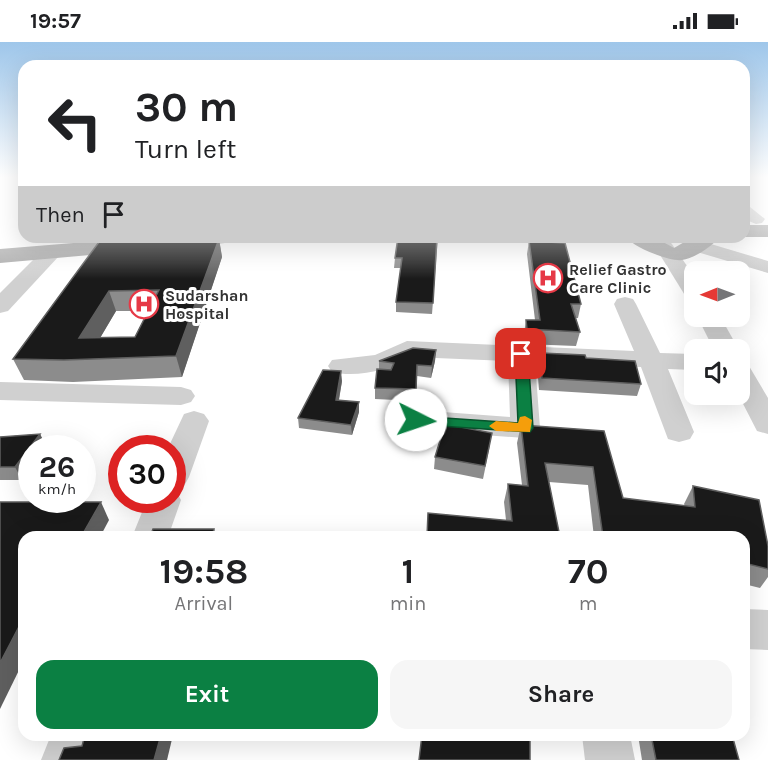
<!DOCTYPE html>
<style>
body{margin:0;font-family:Karla,sans-serif;background:#f6f6f6;color:#202124;height:100vh;display:flex;flex-direction:column;font-size:22px;white-space:nowrap}
*{box-sizing:border-box;margin:0}
p{font-size:20px;color:#757577}
.icon{flex:none;width:33px;height:33px;fill:none;stroke:currentColor;stroke-width:2;stroke-linecap:round;stroke-linejoin:round}
.map{position:relative;flex:1;overflow:hidden}
.drawer{position:absolute;left:18px;top:489px;width:732px;height:210px;display:flex;flex-direction:column;background:#fff;border-radius:18px;box-shadow:0 6px 24px #0002}
.drawer>*{flex:none}
.top-card{position:absolute;left:18px;top:18px;width:732px;height:183px;border-radius:18px;box-shadow:0 6px 24px #0002;background:#fff;color:#202124;overflow:hidden}
.needle{width:39px;rotate:269deg}
.fabs{position:absolute;left:684px;top:219px;display:grid;gap:12px}
.fabs a{display:grid;place-items:center;width:66px;height:66px;border-radius:12px;background:#fff;box-shadow:0 6px 24px #0002;font-size:30px}
.speed{position:absolute;left:18px;top:393px;display:flex;gap:12px;font-size:30px;font-weight:700;text-align:center}
.speed>*{display:grid;place-content:center;width:78px;height:78px;border-radius:50%;background:#fff;box-shadow:0 6px 24px #0002;line-height:1}
.speed small{font-size:15px;font-weight:400}
.speed .limit{border:9px solid #d22;background:#fff;color:#111}
.pin{position:absolute;display:grid;place-items:center;width:51px;height:51px;color:#fff;margin:-26px;border-radius:12px;box-shadow:0 3px 9px #0006}
.me{position:absolute;width:66px;margin:-33px;rotate:94deg;stroke-linejoin:round;filter:drop-shadow(0 0 4px #0008)}
.turn{display:flex;align-items:center;gap:21px;height:126px;padding:0 18px;font-size:27px}
.turn .icon{width:78px;height:78px;stroke-width:2.5}
.turn b{display:block;font-size:42px;line-height:51px}
.then{display:flex;align-items:center;height:57px;padding:0 18px;background:#0003;gap:12px;font-size:22px}
.eta{display:flex;justify-content:space-evenly;align-items:center;height:102px;text-align:center}
.eta b{font-size:36px;font-weight:700;line-height:42px}
.action{display:flex;gap:12px;margin-top:auto;padding:12px 18px}
.action a{flex:1;height:69px;border-radius:18px;background:#0b8043;color:#fff;font-size:24px;font-weight:700;line-height:69px;text-align:center}
.action a+a{background:#f6f6f6;color:#202124}
.status{display:flex;justify-content:space-between;align-items:center;height:42px;padding:0 30px;background:#fff;direction:ltr}
.status svg{height:16px;fill:currentColor}
.map>svg:first-child{display:block}
.lines{fill:none;stroke-linecap:round;stroke-linejoin:round}
.minor{fill:#d0d0d0;fill-rule:evenodd}
.major{fill:#ababab;fill-rule:evenodd}
.wall{fill:#8c8c8c;fill-rule:evenodd}
.shaded-wall{fill:#5f5f5f}
.building{fill:#1a1a1a;stroke:#5f5f5f;stroke-width:1.5;fill-rule:evenodd}
.route{fill:#0b8043;stroke:#07532c;stroke-width:1.5}
.slow{fill:#f59e0b}
.labels{text-anchor:middle;stroke-width:6;stroke-linejoin:round;paint-order:stroke}
.far-poi-label{font-size:16px;font-weight:bold;fill:#333;stroke:#fff;text-anchor:start}
</style>
<div class="status"><b>19:57</b><svg viewBox="0 0 49 12"><path d="M0 12V9h3v3zM5 12V6h3v6zM10 12V3h3v9zM15 12V0h3v12zM26 1h20v11H26zM47 4h2v5h-2z"/></svg></div>
<div class="map">
<svg width="768" height="718" viewBox="0 0 768 718">
<rect width="100%" height="100%" fill="#fff"/>
<g class="lines">
<g class="minor">
<path d="M744,164L750,165L765,177L762,181L756,182L744,177Z"/>
<path d="M649,195H667L694,234V256L686,255Z"/>
<path d="M694,197L768,219V231L687,207L684,203L687,199Z"/>
<path d="M52,204L59,206L62,210L59,214L8,269L0,271V251L45,206Z"/>
<path d="M625,255L633,257L636,262L660,311L694,312V328L668,327L694,390L690,397L679,400L668,397L641,325L535,320L540,386L536,393L525,396L416,388L406,385L401,378L406,371L416,368L510,375L508,319L412,315C391,328 356,336 332,330L328,324L332,318L375,313L407,299L634,309L614,262L617,257Z"/>
<path d="M697,274H720L739,308H714Z"/>
<path d="M740,322L749,324L768,356V392L757,389L738,352Z"/>
<path d="M0,340L181,345L191,348L195,354L191,360L181,363L0,358Z"/>
<path d="M194,369L204,372L209,379L189,435L184,444L172,447V406H168L184,372Z"/>
<path d="M172,448L176,449L181,458L168,495H132L147,458H172Z"/>
<path d="M744,567L768,568V608L744,607Z"/>
<path d="M51,693H100L91,718H41Z"/>
<path d="M582,693H630L635,718H585Z"/>
</g>
<g class="major">
<path d="M744,183H768V195H743Z"/>
<path d="M147,195H236L233,200L225,201L0,221V207Z"/>
<path d="M626,195H654L674,206L693,195H719C713,204 693,217 682,218C671,220 634,206 626,195Z"/>
</g>
</g>
<g class="wall">
<path d="M438,195L432,272L396,270V260L401,226H394L395,216Z"/>
<path d="M219,197L222,215L182,335L73,340L24,338L13,317L99,200ZM116,269H148L135,295L100,296Z"/>
<path d="M529,199L581,262L578,276H576L580,290L576,304L525,302L524,292L526,278H535L527,212Z"/>
<path d="M436,308L435,319L431,336L417,334L416,359L375,357V346L379,327V319Z"/>
<path d="M540,311L586,316L641,342L637,354L539,348L537,322Z"/>
<path d="M342,339L339,358L359,360V370L352,393L299,386L298,376Z"/>
<path d="M521,383L604,389L623,456L685,464L684,462L693,444L768,504V535L760,546L744,542V495H594L588,443L549,440L560,495L506,478L504,460L508,442L522,443L517,401Z"/>
<path d="M40,392L46,404L32,406V424L22,438H0V395Z"/>
<path d="M490,403L483,437L434,427L435,415Z"/>
<path d="M638,693H732L739,718H642Z"/>
</g>
<g class="shaded-wall">
<path d="M219,197L222,215L182,335L176,314Z"/>
<path d="M109,249L116,269L87,318L79,296Z"/>
<path d="M436,308L435,319L431,336L432,324Z"/>
<path d="M341,329L342,339L337,368L336,358Z"/>
<path d="M359,360V370L352,393L351,383Z"/>
<path d="M40,392L46,404L44,406H32V424L22,438L15,425Z"/>
<path d="M101,460L109,478L100,495H81Z"/>
<path d="M214,487L216,495H212Z"/>
<path d="M24,575V618L0,667V621Z"/>
<path d="M161,693H173L167,718H154Z"/>
</g>
<g class="building">
<path d="M398,195H437L433,261L396,260L402,216H395Z"/>
<path d="M219,197L176,314L64,318L13,317L99,200ZM159,248L135,295L79,296L109,249Z"/>
<path d="M529,199L565,201L581,262H571L580,290L527,287L526,278H540Z"/>
<path d="M413,306L436,308L432,324L417,323L416,347L375,346L377,327L391,328L394,321L379,319Z"/>
<path d="M540,311L585,313L586,316L635,319L641,342L542,336Z"/>
<path d="M323,328L341,329L336,358L359,360L351,383L298,376Z"/>
<path d="M445,382L492,391L485,424L435,415Z"/>
<path d="M521,383L604,389L623,456L695,465L693,444L759,458L768,504V527L744,521V495H603L593,425L545,421L560,495H427L428,471L512,479L508,442L528,444Z"/>
<path d="M40,392L15,425H0V395Z"/>
<path d="M0,460H101L81,495H24V575L0,621Z"/>
<path d="M153,487H214L212,495H150Z"/>
<path d="M85,693H161L154,718H59L64,706L82,704Z"/>
<path d="M422,693H530V718H419Z"/>
<path d="M651,693H732L739,718H656Z"/>
</g>
<linearGradient id="sky" x2="0" y2="1"><stop stop-color="#9ec6ea"/><stop offset="0.57" stop-color="#fff"/><stop offset="1" stop-color="#fff" stop-opacity="0"/></linearGradient>
<rect width="768" height="237" fill="url(#sky)"/>
<path class="route" d="M521,309L528,312L533,386L530,390L411,382L409,378L411,375L416,374L518,381L515,312Z"/>
<path class="slow" d="M525,374L532,378L530,390L496,389L489,384L496,379L518,381L520,375Z"/>
<defs>
<g id="hospital-ring" transform="scale(1.5)"><circle r="9.5" fill="#fff" stroke="#e63946" stroke-width="1.5"/><path d="M-5-5h3v3.5h4V-5h3V5h-3V1.5h-4V5h-3Z" fill="#e63946"/></g>
</defs>
<g fill-rule="evenodd">
<use href="#hospital-ring" x="548" y="236"/>
<use href="#hospital-ring" x="144" y="262"/>
</g>
<g class="labels">
<g class="far-poi-label">
<text x="569" y="233">Relief Gastro<tspan x="569" dy="18">Care Clinic</tspan></text>
<text x="165" y="259">Sudarshan<tspan x="165" dy="18">Hospital</tspan></text>
</g>
</g>
</svg>
<div class="fabs">
<a><svg class="needle" viewBox="-14 -14 28 28"><path d="M0-13l5 13h-10z" fill="#e53935"/><path d="M0 13l5-13h-10z" fill="#757577"/></svg></a>
<a><svg class="icon" aria-label="sound" viewBox="0 0 24 24"><path d="M4 9h4l5-4v14l-5-4H4zM17 9q2 3 0 6"/></svg></a>
</div>
<div class="speed"><div>26<small>km/h</small></div><div class="limit">30</div></div>
<div class="pin" style="left:521px;top:312px;background:#d93025"><svg class="icon" aria-label="arrive" viewBox="0 0 24 24"><path d="M6 21V4h12l-3 4 3 4H6"/></svg></div>
<svg class="me" style="left:416px;top:378px" viewBox="-20 -20 40 40"><circle r="19" fill="#fff"/><path d="M0-13L10 11 0 6-10 11z" fill="#0b8043"/></svg>
<div class="top-card">
<div class="turn"><svg class="icon" aria-label="left" viewBox="0 0 24 24"><path d="M17 20v-9H6M10 6l-5 5 5 5"/></svg><div><b>30 m</b>Turn left</div></div>
<div class="then">Then<svg class="icon" aria-label="arrive" viewBox="0 0 24 24"><path d="M6 21V4h12l-3 4 3 4H6"/></svg></div>
</div>
<section class="drawer">
<div class="eta">
<div><b>19:58</b><p>Arrival</p></div>
<div><b>1</b><p>min</p></div>
<div><b>70</b><p>m</p></div>
</div>
<div class="action"><a>Exit</a><a>Share</a></div>
</section>
</div>
